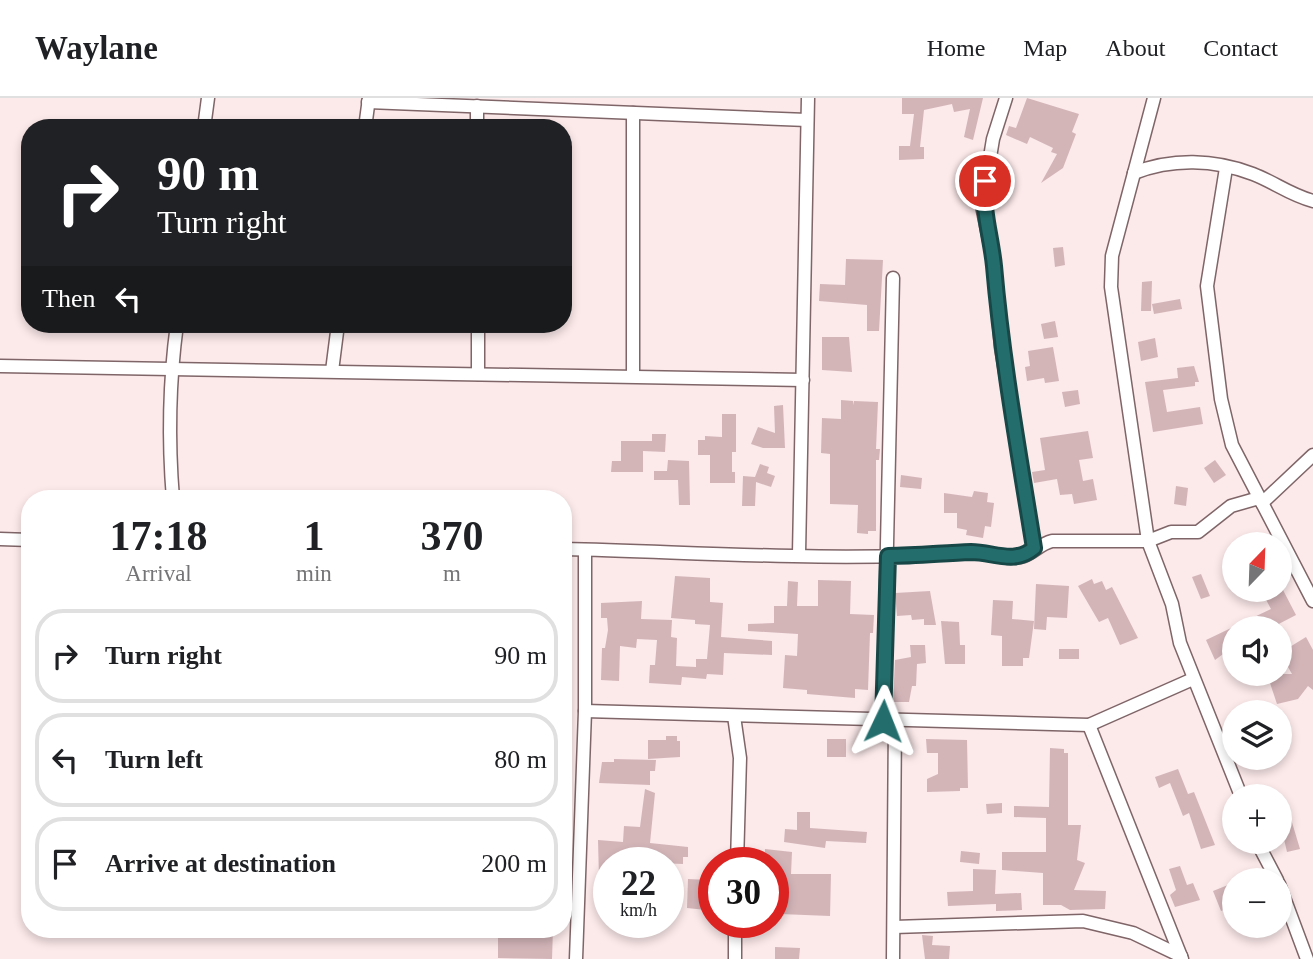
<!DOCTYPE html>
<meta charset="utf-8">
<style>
body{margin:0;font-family:"Times New Roman",serif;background:#f6f6f6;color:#202124;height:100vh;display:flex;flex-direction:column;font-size:26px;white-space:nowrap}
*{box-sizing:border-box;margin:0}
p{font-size:23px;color:#757577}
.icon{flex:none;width:38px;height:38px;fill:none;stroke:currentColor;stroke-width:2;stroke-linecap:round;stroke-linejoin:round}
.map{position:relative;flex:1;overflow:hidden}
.sheet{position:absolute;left:21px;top:392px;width:551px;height:448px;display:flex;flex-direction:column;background:#fff;border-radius:28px;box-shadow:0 4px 10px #0003}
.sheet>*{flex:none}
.top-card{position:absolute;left:21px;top:21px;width:551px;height:214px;border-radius:28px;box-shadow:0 4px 10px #0003;background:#202124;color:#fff;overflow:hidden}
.needle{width:46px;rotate:23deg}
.fabs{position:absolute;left:1222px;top:434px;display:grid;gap:14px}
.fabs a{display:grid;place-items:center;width:70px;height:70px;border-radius:50%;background:#fff;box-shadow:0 4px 10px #0003;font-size:35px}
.speed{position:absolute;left:593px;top:749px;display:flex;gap:14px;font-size:35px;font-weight:700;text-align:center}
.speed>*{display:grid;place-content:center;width:91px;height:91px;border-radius:50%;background:#fff;box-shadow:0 4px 10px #0003;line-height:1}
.speed small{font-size:18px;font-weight:400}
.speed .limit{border:10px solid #d22;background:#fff;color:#111}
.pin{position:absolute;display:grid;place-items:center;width:60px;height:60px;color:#fff;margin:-30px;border:4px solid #fff;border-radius:50%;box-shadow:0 2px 7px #0007}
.me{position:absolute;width:77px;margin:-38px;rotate:2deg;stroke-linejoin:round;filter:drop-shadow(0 0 5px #0008)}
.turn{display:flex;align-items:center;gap:24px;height:147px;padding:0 21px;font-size:32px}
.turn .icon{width:91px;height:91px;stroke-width:2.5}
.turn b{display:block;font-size:49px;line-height:60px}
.then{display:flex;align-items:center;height:66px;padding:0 21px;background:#0003;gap:14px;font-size:26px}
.eta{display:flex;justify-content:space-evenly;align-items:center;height:119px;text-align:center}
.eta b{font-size:42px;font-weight:800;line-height:49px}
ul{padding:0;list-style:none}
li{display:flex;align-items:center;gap:21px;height:94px;margin:0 14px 10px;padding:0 7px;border:4px solid #e0e0e0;border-radius:28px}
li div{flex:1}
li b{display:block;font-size:26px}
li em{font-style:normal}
header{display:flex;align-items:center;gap:42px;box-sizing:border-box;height:98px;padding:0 35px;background:#fff;border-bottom:2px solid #e0e0e0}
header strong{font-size:33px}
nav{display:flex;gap:38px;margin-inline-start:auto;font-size:24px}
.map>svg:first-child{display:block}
.building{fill:#d3b5b8}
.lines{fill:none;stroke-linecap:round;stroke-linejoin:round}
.minor-casing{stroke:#7f6567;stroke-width:15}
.minor{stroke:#fff;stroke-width:12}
.route-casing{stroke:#174847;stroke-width:18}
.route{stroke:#236e6d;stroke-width:12}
</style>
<header>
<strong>Waylane</strong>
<nav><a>Home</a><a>Map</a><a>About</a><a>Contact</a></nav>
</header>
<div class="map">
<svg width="1313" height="861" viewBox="0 0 1313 861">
<rect width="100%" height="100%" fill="#fce9ea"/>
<g class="building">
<path d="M902,0H983L973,42L964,39L970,11L954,14L952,6L924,12L920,49H924V61L899,62V48H910L914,16H902Z"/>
<path d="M1027,0L1079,16L1072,34L1076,36L1063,70L1041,85L1057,56L1051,54L1053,50L1030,39L1027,46L1006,37L1009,28L1016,30Z"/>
<path d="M1063,149L1065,167L1055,169L1053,150Z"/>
<path d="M846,161L883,162L879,233H867V207L819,203L820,186L845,187Z"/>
<path d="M1152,183L1151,213H1141L1142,184Z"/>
<path d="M1180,201L1182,211L1154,216L1152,206Z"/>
<path d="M1055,223L1058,239L1044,241L1041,226Z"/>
<path d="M822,239H849L852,274L822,272Z"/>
<path d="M1155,240L1158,259L1141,263L1138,244Z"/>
<path d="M1053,249L1059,283L1045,285L1044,280L1027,283L1025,269L1030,268L1028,253Z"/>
<path d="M1194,268L1199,284H1195V288L1163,292L1167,314L1200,309L1203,326L1153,334L1145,284L1178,280L1177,270Z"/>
<path d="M1078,292L1080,306L1065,309L1062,294Z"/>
<path d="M841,302L853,303V307L854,303L878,304L876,351H880L879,362H876V433H868V436L857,435L858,407L830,406V356L821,355L822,320L841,321Z"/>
<path d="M783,307L785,350H763L751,346L758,329L775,335L774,308Z"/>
<path d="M722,316H736V354H732V374H735V385H710V357H698V342H705V338L722,339Z"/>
<path d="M1088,333L1093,360L1079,362L1083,383L1093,381L1097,402L1074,406L1072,396L1060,397L1057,381L1034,385L1032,374L1045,372L1040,340Z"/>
<path d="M652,336H666L665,354L643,353V374H611L612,363H621V343H652Z"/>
<path d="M668,362L689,363L690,407H679L678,382H654V373H667Z"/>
<path d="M1215,362L1226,377L1214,385L1204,370Z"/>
<path d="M760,366L769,369L767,375L775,378L771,389L756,384L755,408H742L743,378L755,379Z"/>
<path d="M901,377L922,380L921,391L900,389Z"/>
<path d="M1176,388L1188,390L1186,408L1174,406Z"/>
<path d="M974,393L988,395L987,404L994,405L991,429L985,428L983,440L966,437L967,432L957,430V415H944V395L972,399Z"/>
<path d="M1201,476L1210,498L1201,501L1192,479Z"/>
<path d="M675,478L710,480V504L723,505L721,539L772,543V557L724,555L723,577L707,576L706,581L682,579L681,587L649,585L650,567H655L657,542L637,541L636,550L620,548L619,583L601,582L602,550H605L608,532L607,520H601V505L642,503L641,521L672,522L671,539L677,540L676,568L696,569V561H707L710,527L695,526V522L671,520Z"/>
<path d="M1092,481L1094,486L1102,483L1106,492L1112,489L1138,540L1120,547L1108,520L1099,524L1078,488Z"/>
<path d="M818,482L851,483L850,516L874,517L873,535H870L868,592L855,591V600L807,596V592L783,590L785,557L797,558L798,536L748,533V526L774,525V508H787L788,483L798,484L797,508H818Z"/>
<path d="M1036,486L1069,488L1067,520L1047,519L1046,532L1034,531Z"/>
<path d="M1270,492H1283L1296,517L1271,530H1234V548L1215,562L1206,542L1271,511L1263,496Z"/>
<path d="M930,493L936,527H924V521L912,522L911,517L897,518L895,495Z"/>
<path d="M993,502L1013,503L1012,521L1034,523L1029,560H1023V568H1002V538L991,537Z"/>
<path d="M941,523L959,524L960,547H965V566H945Z"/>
<path d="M1306,539L1313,552V592L1308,588L1298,601L1277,606L1267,576H1292L1280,555Z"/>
<path d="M910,547H925L926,565L917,566L916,588H912L909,604H893L895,562L911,559Z"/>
<rect x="1059" y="551" width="20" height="10"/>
<path d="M666,638H677V643H680V659L648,661V642H666Z"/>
<rect x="827" y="641" width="19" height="18"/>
<path d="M926,641L967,642L968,690H960V693L927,694V681L938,676V655H927Z"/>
<path d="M1050,650L1064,651V655H1068V727H1081L1077,762L1085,765L1074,792L1106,793L1105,811L1070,812L1061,807H1043V775L1002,772V754H1046V720L1014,719V708L1049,709Z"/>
<path d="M614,661L656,662L655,673H650V687L599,685L602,664H614Z"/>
<path d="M1178,671L1188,696L1194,694L1215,747L1201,751L1189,715L1183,718L1170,685L1159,690L1155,679Z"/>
<path d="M645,691L655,695L650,745L688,749V759H683V766L609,763V780H599L598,742L623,744L624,728L640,729Z"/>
<path d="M1002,705V715L987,716L986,706Z"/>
<path d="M1288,711L1300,751L1287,754L1283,737L1279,738V714Z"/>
<path d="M797,714H810V730L867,734L866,745L826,743L825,750L784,744L785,731L797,732Z"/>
<path d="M765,751L792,754L791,776H831L830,818L780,816L781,770L774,769V765H764Z"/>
<path d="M961,753L980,755L979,766L960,764Z"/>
<path d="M1180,768L1187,787L1193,785L1200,802L1175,809L1170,797L1176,792L1169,771Z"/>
<path d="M973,771L996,772L995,796L1021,795L1022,812L996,813V806L948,808L947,794L973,793Z"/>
<path d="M688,781L708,782L706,812L687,810Z"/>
<path d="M1228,787L1234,808L1221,813L1213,793Z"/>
<path d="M498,831H553L552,861L498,860Z"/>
<path d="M922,837L933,838L932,847L950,848L949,861H925Z"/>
<path d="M775,849L800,850L799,861H775Z"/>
</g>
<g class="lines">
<g class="minor-casing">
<g id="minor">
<path d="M1006,0L993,41L982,108L994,166L1001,249L1034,450"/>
<path d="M1154,0L1112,158L1111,189L1148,443L1172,506L1180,545L1241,698"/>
<path d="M368,4L807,22"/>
<path d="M477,8V30"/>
<path d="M204,30L208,0"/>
<path d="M365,30L369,0"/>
<path d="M1226,70L1207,188L1221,301L1232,347L1313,503"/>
<path d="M1134,75C1172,60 1214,61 1253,76C1274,84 1290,97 1313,103"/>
<path d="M478,226V276"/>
<path d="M0,268L803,282"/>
<path d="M332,273L338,226"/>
<path d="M633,278V15"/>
<path d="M173,401C168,341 169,285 177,226"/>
<path d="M1262,405L1313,357"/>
<path d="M0,441L30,442"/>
<path d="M564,451C697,454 833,464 967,455C985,453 1005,464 1024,458C1035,454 1040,446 1052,443H1148L1171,434H1198L1231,408L1259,400"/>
<path d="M799,456L808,0"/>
<path d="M585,613L1089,627L1193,581"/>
<path d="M734,618L740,660L737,765"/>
<path d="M883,623L893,180"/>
<path d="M1089,627L1182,861"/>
<path d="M1257,744L1277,782"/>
<path d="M1279,786L1307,861"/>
<path d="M894,829L1083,823L1133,835L1181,858"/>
<path d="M576,861L585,613V452"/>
<path d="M735,861V824"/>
<path d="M893,861L895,623"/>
</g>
</g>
<use href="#minor" class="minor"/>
</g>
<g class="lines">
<g class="route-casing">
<path id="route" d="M883,623L888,458C916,458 943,455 971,454C994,454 1014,467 1034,450C1019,356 1002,262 994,168C991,138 982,113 985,83"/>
</g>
<use href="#route" class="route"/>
</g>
</svg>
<div class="fabs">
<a><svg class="needle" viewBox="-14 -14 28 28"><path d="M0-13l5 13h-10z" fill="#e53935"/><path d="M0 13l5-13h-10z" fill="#757577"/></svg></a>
<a><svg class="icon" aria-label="sound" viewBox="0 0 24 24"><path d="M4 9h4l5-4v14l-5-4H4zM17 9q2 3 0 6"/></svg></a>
<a><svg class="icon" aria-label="layers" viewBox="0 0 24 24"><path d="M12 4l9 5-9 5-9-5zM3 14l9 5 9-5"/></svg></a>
<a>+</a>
<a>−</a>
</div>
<div class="speed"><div>22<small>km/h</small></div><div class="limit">30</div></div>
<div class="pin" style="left:985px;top:83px;background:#d93025"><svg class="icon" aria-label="arrive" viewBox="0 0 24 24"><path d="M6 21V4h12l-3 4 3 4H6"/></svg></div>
<svg class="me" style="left:883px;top:623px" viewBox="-20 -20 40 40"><path d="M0-17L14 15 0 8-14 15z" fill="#236e6d" stroke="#fff" stroke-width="4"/></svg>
<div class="top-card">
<div class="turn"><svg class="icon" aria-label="right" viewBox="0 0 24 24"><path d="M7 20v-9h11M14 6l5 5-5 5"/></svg><div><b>90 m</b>Turn right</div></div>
<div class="then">Then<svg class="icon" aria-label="left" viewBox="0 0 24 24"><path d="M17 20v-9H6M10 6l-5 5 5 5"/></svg></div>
</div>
<section class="sheet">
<div class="eta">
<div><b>17:18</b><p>Arrival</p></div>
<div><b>1</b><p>min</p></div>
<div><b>370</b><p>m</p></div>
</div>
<ul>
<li><svg class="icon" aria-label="right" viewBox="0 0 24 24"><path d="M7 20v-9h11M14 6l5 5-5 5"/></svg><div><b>Turn right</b></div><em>90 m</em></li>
<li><svg class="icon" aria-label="left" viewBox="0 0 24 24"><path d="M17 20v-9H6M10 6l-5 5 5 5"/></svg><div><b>Turn left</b></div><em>80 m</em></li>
<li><svg class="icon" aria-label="arrive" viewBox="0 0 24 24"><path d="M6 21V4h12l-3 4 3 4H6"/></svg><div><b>Arrive at destination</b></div><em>200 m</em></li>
</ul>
</section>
</div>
